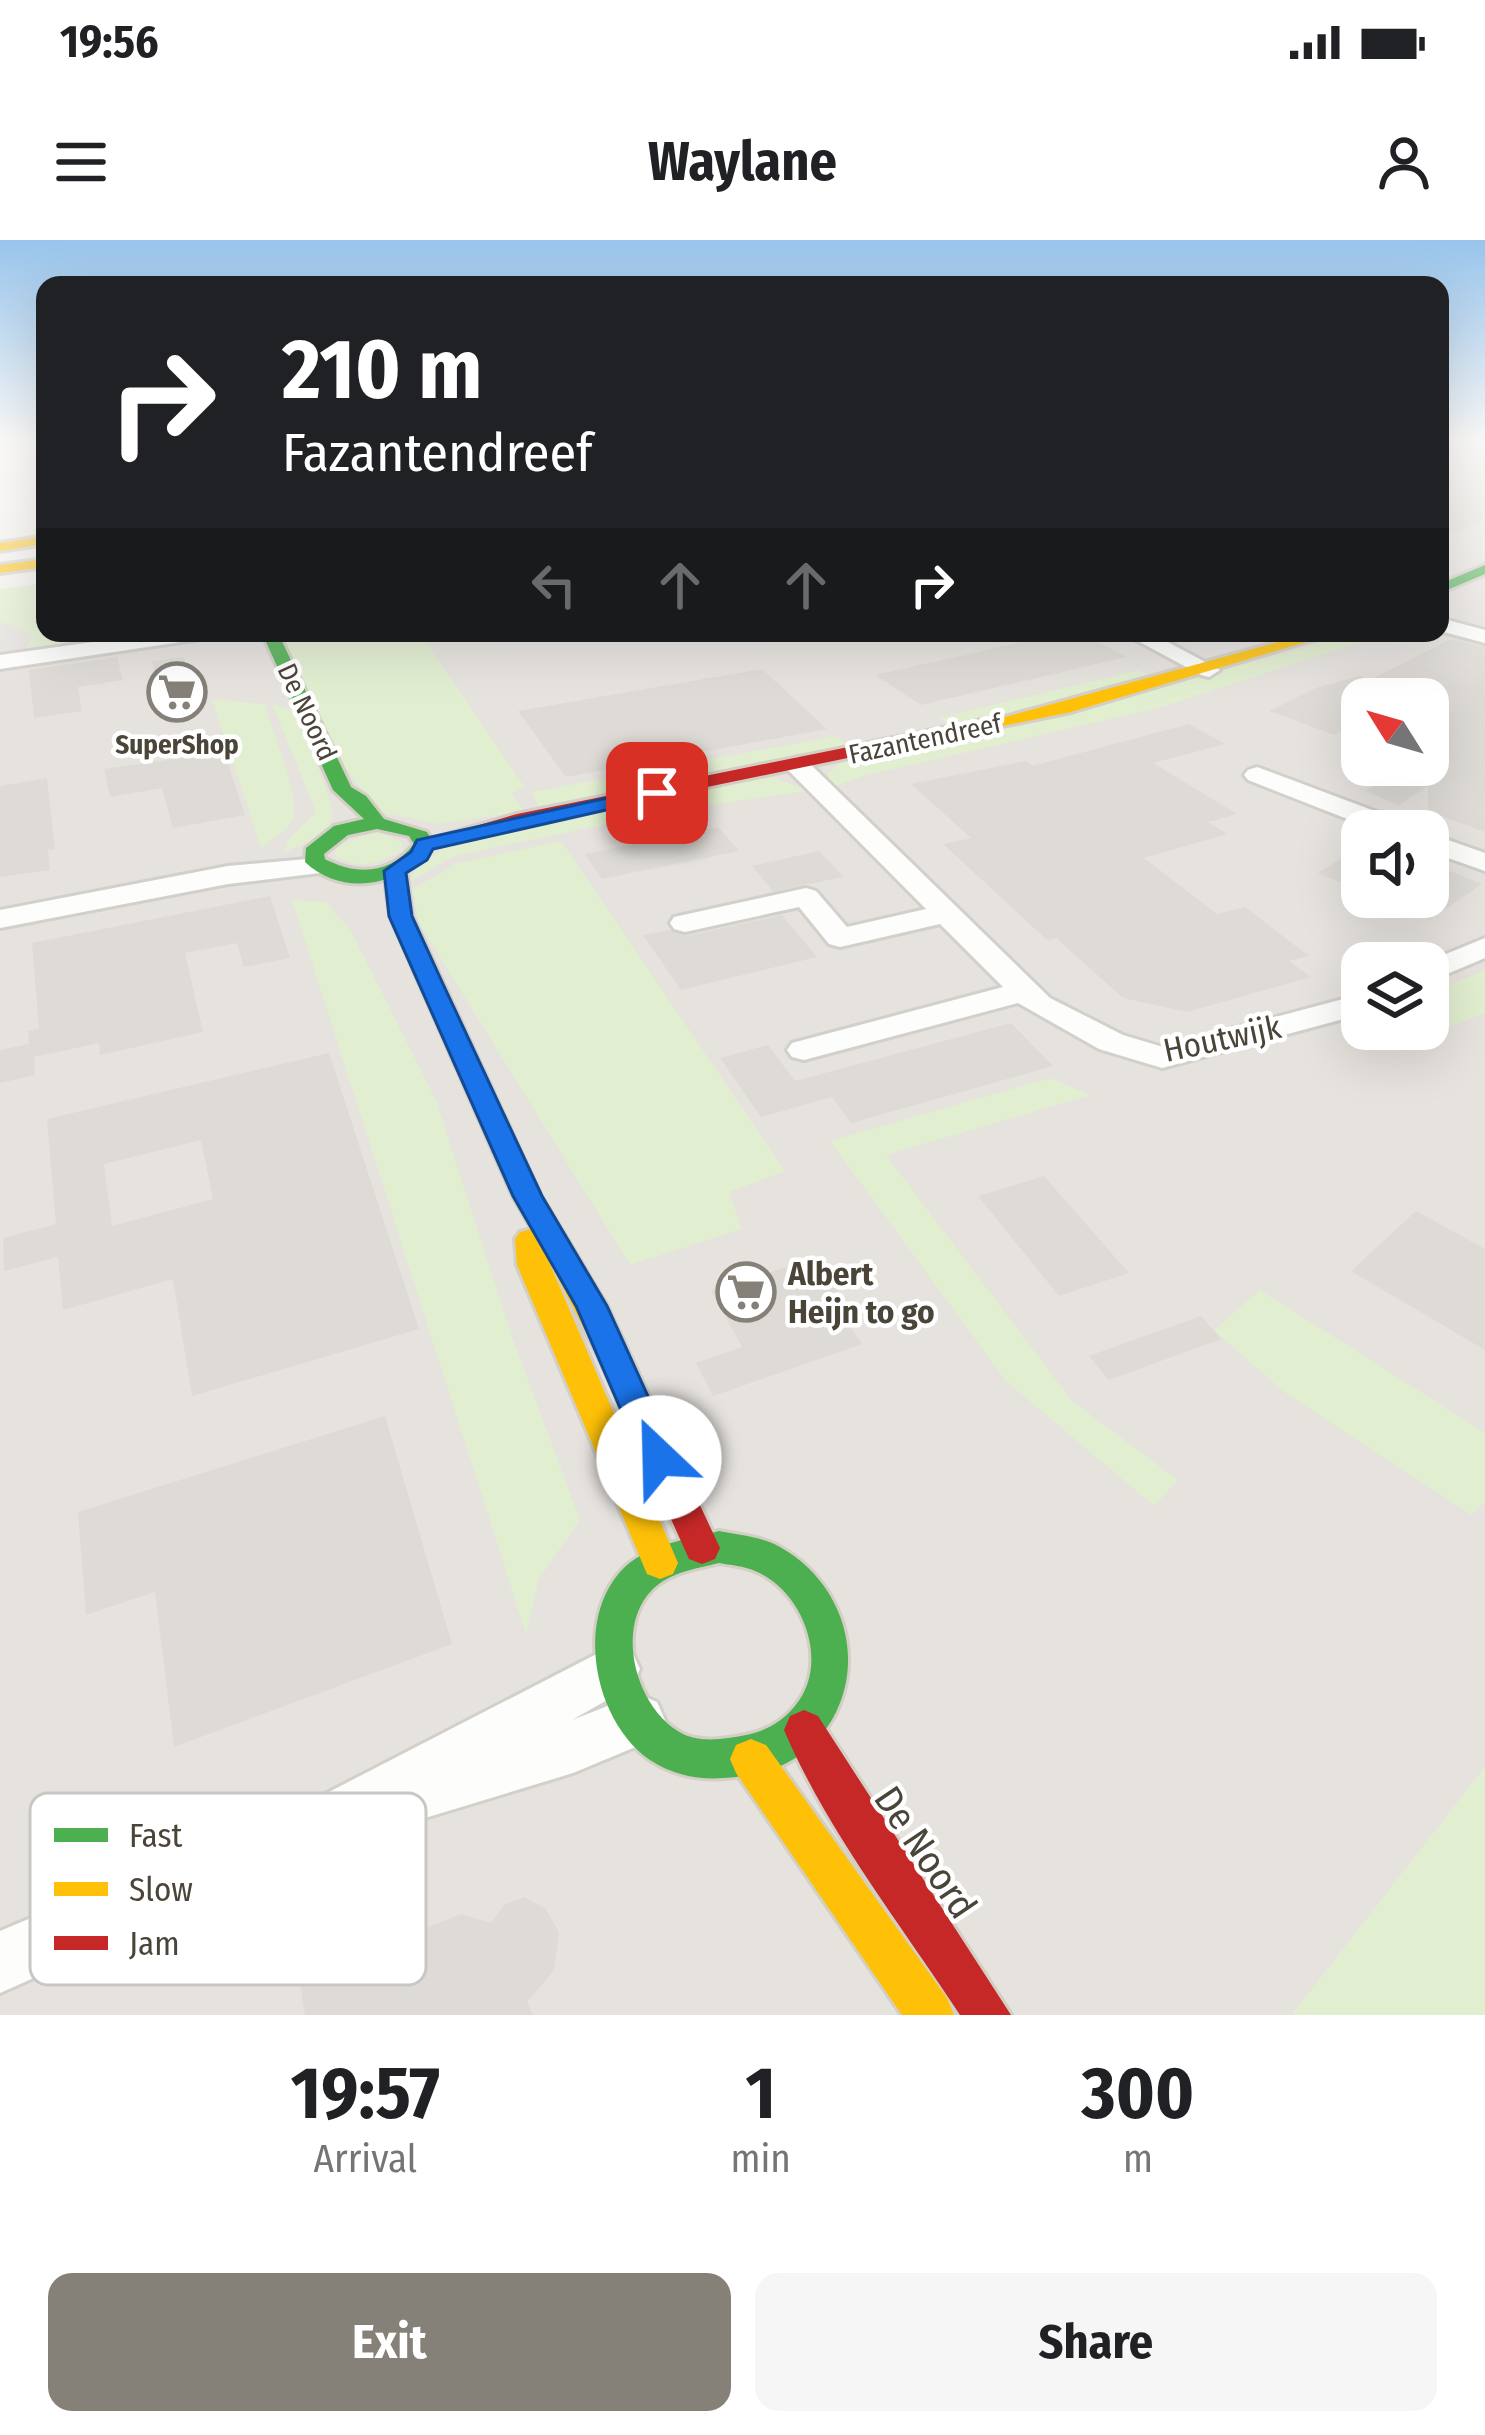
<!DOCTYPE html>
<style>
body{margin:0;font-family:"Fira Sans Condensed",sans-serif;background:#f6f6f6;color:#202124;height:100vh;display:flex;flex-direction:column;font-size:45px;white-space:nowrap}
*{box-sizing:border-box;margin:0}
p{font-size:39px;color:#757577}
.icon{flex:none;width:66px;height:66px;fill:none;stroke:currentColor;stroke-width:2;stroke-linecap:round;stroke-linejoin:round}
.map{position:relative;height:1775px;overflow:hidden}
.sheet{display:flex;flex-direction:column;background:#fff;flex:1}
.sheet>*{flex:none}
.hud{position:absolute;left:36px;top:36px;width:1413px;height:366px;border-radius:24px;box-shadow:0 12px 48px #0002;background:#202124;color:#fff;overflow:hidden}
.needle{width:78px;rotate:307deg}
.buttons{position:absolute;left:1341px;top:438px;display:grid;gap:24px}
.buttons a{display:grid;place-items:center;width:108px;height:108px;border-radius:24px;background:#fff;box-shadow:0 12px 48px #0002;font-size:60px}
.pin{position:absolute;display:grid;place-items:center;width:102px;height:102px;color:#fff;margin:-51px;border-radius:24px;box-shadow:0 6px 18px #0006}
.me{position:absolute;width:132px;margin:-66px;rotate:336deg;stroke-linejoin:round;filter:drop-shadow(0 0 9px #0008)}
.turn{display:flex;align-items:center;gap:42px;height:252px;padding:0 48px;font-size:54px}
.turn .icon{width:156px;height:156px;stroke-width:2.5}
.turn b{display:block;font-size:84px;line-height:102px}
.lanes{display:flex;align-items:center;height:114px;padding:0 48px;background:#0003;justify-content:center;gap:60px;direction:ltr}
.lanes .off{opacity:.35}
.eta{display:flex;justify-content:space-evenly;align-items:center;height:204px;text-align:center}
.eta b{font-size:72px;font-weight:700;line-height:84px}
.cta{display:flex;gap:24px;margin-top:auto;padding:24px 48px}
.cta a{flex:1;height:138px;border-radius:24px;background:#868178;color:#fff;font-size:48px;font-weight:700;line-height:138px;text-align:center}
.cta a+a{background:#f6f6f6;color:#202124}
.status{display:flex;justify-content:space-between;align-items:center;height:84px;padding:0 60px;background:#fff;direction:ltr}
.status svg{height:33px;fill:currentColor}
header{display:flex;justify-content:space-between;align-items:center;height:156px;padding:0 48px;background:#fff;font-size:54px;font-weight:700}
.map>svg:first-child{display:block}
.industrial{fill:#e6e2de;fill-rule:evenodd}
.green{fill:#e1eecf}
.parking{fill:#e6e3df}
.building{fill:#dedbd6;fill-rule:evenodd}
.lines{fill:none;stroke-linecap:round;stroke-linejoin:round}
.street-casing{stroke:#d2d0cb;stroke-width:6}
.fast-casing{stroke:#d3cfc5;stroke-width:6}
.slow-casing{stroke:#d3cfc5;stroke-width:6}
.jam-casing{stroke:#d3cfc5;stroke-width:6}
.street{fill:#fdfdfc;fill-rule:evenodd}
.fast{fill:#4caf50;fill-rule:evenodd}
.slow{fill:#ffc107;fill-rule:evenodd}
.jam{fill:#c62828;fill-rule:evenodd}
.route{fill:#1a73e8;stroke:#114b97;stroke-width:3}
.labels{text-anchor:middle;stroke-width:9;stroke-linejoin:round;paint-order:stroke}
.far-street-label{font-size:27px;fill:#4b4439;stroke:#fff}
.far-poi-label{font-size:27px;font-weight:bold;fill:#4b4439;stroke:#fff}
.street-label{font-size:33px;fill:#4b4439;stroke:#fff}
.poi-label{font-size:33px;font-weight:bold;fill:#4b4439;stroke:#fff;text-anchor:start}
.near-street-label{font-size:39px;fill:#4b4439;stroke:#fff}
.key{fill:#fff;stroke:#c9c7c4;stroke-width:3}
.key-label{font-size:33px;fill:#4b4439}
</style>
<div class="status"><b>19:56</b><svg viewBox="0 0 49 12"><path d="M0 12V9h3v3zM5 12V6h3v6zM10 12V3h3v9zM15 12V0h3v12zM26 1h20v11H26zM47 4h2v5h-2z"/></svg></div>
<header><svg class="icon" aria-label="menu" viewBox="0 0 24 24"><path d="M4 6h16M4 12h16M4 18h16"/></svg>Waylane<svg class="icon" aria-label="person" viewBox="0 0 24 24"><circle cx="12" cy="8" r="4"/><path d="M4 21q1-7 8-7t8 7"/></svg></header>
<div class="map">
<svg width="1485" height="1775" viewBox="0 0 1485 1775">
<rect width="100%" height="100%" fill="#f4f2ee"/>
<path class="industrial" d="M1440,201H1485V1527L1292,1775H0V359L45,393H1440ZM1362,459H1428V525H1362ZM1362,591H1428V657H1362ZM1362,723H1428V789H1362Z"/>
<g class="green">
<path d="M45,343V393H168L25,413L32,395L0,381V349Z"/>
<path d="M281,393H420L524,546L512,554L524,571L439,584L379,572L345,528Z"/>
<path d="M1346,393H1389L1162,467L863,536L833,547L827,535L839,523L1299,410Z"/>
<path d="M1138,430L1155,438L951,489L939,478Z"/>
<path d="M212,459L265,464C271,490 305,566 291,583C284,592 271,600 261,608Z"/>
<path d="M272,464L293,470C301,490 337,563 332,580C328,595 297,608 284,612L287,601L316,572Z"/>
<path d="M837,496L849,509L539,567L531,552Z"/>
<path d="M771,536L808,551L679,569L474,612L452,617L409,642L418,626L445,607Z"/>
<path d="M376,591L403,603L401,610C381,625 357,630 335,616L336,606Z"/>
<path d="M561,601L785,931L729,952L742,989L630,1025L419,683L412,649L458,623Z"/>
<path d="M292,660L326,662L351,691L436,860L510,1091L580,1280L539,1339L526,1394Z"/>
<path d="M1485,730V773L1400,807L1385,810L1367,801L1365,789H1428V754Z"/>
<path d="M1050,838L1091,855L886,915L1072,1161L1178,1240L1154,1266L1006,1141L830,901Z"/>
<path d="M1260,1050L1485,1193V1261L1472,1275L1284,1152L1214,1090Z"/>
<path d="M1485,1527V1775H1292Z"/>
</g>
<path class="parking" d="M1014,1166L1164,1290L1285,1176L1485,1311V1473L1269,1764L1236,1738L1203,1729L1170,1767L952,1475L1007,1434L878,1218Z"/>
<g class="building">
<path d="M1455,201L1485,205V280L1440,299V206Z"/>
<path d="M1063,393H1081L1126,417L921,465L875,435Z"/>
<path d="M1451,399L1485,407V592L1428,571V546L1399,565L1365,551L1409,525H1428V459L1366,442Z"/>
<path d="M117,417L123,440L78,447L82,471L34,478L29,430Z"/>
<path d="M184,417L194,454L161,459L152,421Z"/>
<path d="M762,429L827,489L566,537L518,471Z"/>
<path d="M1362,435V481L1334,495L1269,471L1316,448Z"/>
<path d="M1189,484L1225,504L1153,523L1237,574L1208,582L1227,594L1144,618L1217,674L1245,667L1309,716L1289,721L1311,737L1187,772L1123,758L1056,698L1047,700L943,604L971,598L911,544L1026,521L1032,526Z"/>
<path d="M224,512L245,575L173,588L162,548L110,557L104,529Z"/>
<path d="M47,538L55,609L48,610L50,630L0,637V546Z"/>
<path d="M718,587L739,611L602,639L585,614Z"/>
<path d="M1362,606V651L1318,633Z"/>
<path d="M819,611L844,637L773,651L752,626Z"/>
<path d="M1428,622L1482,644L1428,681Z"/>
<path d="M270,656L290,718L244,727L237,703L185,713L203,792L100,815L99,803L34,817L35,835L0,843V810L29,804L28,791L39,789L32,703Z"/>
<path d="M782,675L817,717L681,750L643,695L669,690L686,696Z"/>
<path d="M1011,783L1053,826L851,883L832,857L761,877L720,818L768,805L795,841Z"/>
<path d="M329,813L419,1089L192,1156L173,1039L63,1070L58,1017L4,1031L3,998L56,984L47,879ZM201,900L213,959L112,986L104,924Z"/>
<path d="M1044,936L1129,1033L1059,1056L978,956Z"/>
<path d="M1416,971L1485,1009V1110L1351,1031Z"/>
<path d="M822,1016L844,1049L829,1054L862,1104L713,1156L696,1123L742,1107L711,1050Z"/>
<path d="M1201,1076L1221,1099L1109,1140L1089,1116Z"/>
<path d="M385,1176L452,1404L174,1507L155,1352L86,1375L78,1272Z"/>
<path d="M524,1657L546,1669L559,1693L554,1730L527,1762L533,1775H305L299,1739L461,1674L491,1683L504,1665Z"/>
</g>
<g class="lines">
<g class="street-casing">
<g id="street">
<path d="M1440,378L1485,390V403L1440,391Z"/>
<path d="M157,393H212L201,399L0,429V415Z"/>
<path d="M1123,393H1151L1220,430L1209,437L1201,435Z"/>
<path d="M797,517L806,520L1050,758L1123,795L1163,807L1362,754V774L1162,828L1099,809L1018,763L804,820L792,817L787,810L792,803L1003,747L940,684L840,707L829,704L799,667L685,692L674,689L670,683L674,677L806,648L816,651L847,687L926,669L788,530L784,525Z"/>
<path d="M1257,527L1412,585L1416,591H1378L1248,540L1244,535L1248,530Z"/>
<path d="M1428,593L1485,613V631L1428,611Z"/>
<path d="M318,618L328,620L332,626L328,632L228,644L0,688V670L228,626Z"/>
<path d="M1485,698V718L1428,742L1424,723Z"/>
<path d="M614,1405L632,1412L640,1429L632,1446L572,1480L638,1454L657,1462L665,1480L657,1498L573,1533L412,1582L398,1576L0,1753V1691L325,1554Z"/>
</g>
</g>
<g class="fast-casing">
<g id="fast">
<path d="M1485,325V334L1440,353V344Z"/>
<path d="M262,393H278L351,547L366,556L384,579L427,592L434,604C405,645 344,659 305,622L306,608L334,586L364,579L333,550ZM377,589L409,596L414,604C391,634 357,636 325,619L324,614L348,595Z"/>
<path d="M719,1291C739,1295 763,1297 780,1307C841,1341 867,1416 833,1478C816,1508 789,1527 755,1534C717,1541 684,1542 650,1520C593,1481 573,1375 626,1326C651,1304 688,1299 719,1291ZM719,1323C730,1325 744,1326 755,1331C799,1349 826,1411 803,1454C790,1477 771,1490 746,1495C725,1499 702,1503 683,1494C636,1470 614,1388 652,1350C670,1332 695,1329 719,1323Z"/>
</g>
</g>
<g class="slow-casing">
<g id="slow">
<path d="M45,296V304L0,311V303Z"/>
<path d="M45,319V327L0,333V325Z"/>
<path d="M1311,393H1336L1071,472L992,488L983,483Z"/>
<path d="M395,625L406,631L412,676L541,956L607,1066L632,1120L627,1129L616,1132L605,1129L546,1015L678,1323L673,1334L660,1339L647,1334L517,1025L515,999L520,992L532,989L513,956L390,676L384,631Z"/>
<path d="M751,1499L766,1505L947,1758L954,1775H902L736,1533L730,1519L736,1505Z"/>
</g>
</g>
<g class="jam-casing">
<g id="jam">
<path d="M992,478L1001,483L998,487L518,586L424,610L414,604L517,574Z"/>
<path d="M616,1108L627,1111L632,1120L720,1308L715,1319L702,1324L689,1319L684,1308L600,1120L605,1111Z"/>
<path d="M804,1470L818,1476L1011,1775H960C900,1683 827,1591 784,1490L790,1476Z"/>
</g>
</g>
<use href="#street" class="street"/>
<use href="#fast" class="fast"/>
<use href="#slow" class="slow"/>
<use href="#jam" class="jam"/>
</g>
<linearGradient id="sky" x2="0" y2="1"><stop stop-color="#98c4ec"/><stop offset="0.45" stop-color="#faf9f7"/><stop offset="1" stop-color="#faf9f7" stop-opacity="0"/></linearGradient>
<rect width="1485" height="449" fill="url(#sky)"/>
<path class="route" d="M657,547L667,553L664,557L433,609L427,620L406,633L412,676L443,744L542,956L607,1066L676,1218L671,1228L659,1232L646,1228L576,1066L513,956L389,676L384,631L411,612L417,600Z"/>
<defs>
<g id="supermarket-ring" transform="scale(3)"><circle r="9.5" fill="#fff" stroke="#868178" stroke-width="1.5"/><path d="M-6-5.5h2.5l.6 2H6L4.5 2H-2.5L-4.4-4H-6ZM-1.5 3.2a1.3 1.3 0 1 0 .1 0ZM3 3.2a1.3 1.3 0 1 0 .1 0Z" fill="#868178"/></g>
</defs>
<g fill-rule="evenodd">
<use href="#supermarket-ring" x="177" y="452"/>
<use href="#supermarket-ring" x="746" y="1052"/>
</g>
<g class="labels">
<g class="far-street-label">
<text transform="translate(307 472) rotate(65)" y="9">De Noord</text>
<text transform="translate(925 499) rotate(-12)" y="9">Fazantendreef</text>
</g>
<g class="far-poi-label">
<text x="177" y="514">SuperShop</text>
</g>
<g class="street-label">
<text transform="translate(1222 798) rotate(-12)" y="12">Houtwijk</text>
</g>
<g class="poi-label">
<text x="788" y="1045">Albert<tspan x="788" dy="38">Heijn to go</tspan></text>
</g>
<g class="near-street-label">
<text transform="translate(926 1612) rotate(56)" y="14">De Noord</text>
</g>
</g>
<rect x="30" y="1553" width="396" height="192" rx="18" class="key"/>
<rect x="54" y="1588" width="54" height="14" fill="#4caf50"/>
<rect x="54" y="1642" width="54" height="14" fill="#ffc107"/>
<rect x="54" y="1696" width="54" height="14" fill="#c62828"/>
<g class="key-label">
<text x="129" y="1607">Fast</text>
<text x="129" y="1661">Slow</text>
<text x="129" y="1715">Jam</text>
</g>
</svg>
<div class="buttons">
<a><svg class="needle" viewBox="-14 -14 28 28"><path d="M0-13l5 13h-10z" fill="#e53935"/><path d="M0 13l5-13h-10z" fill="#757577"/></svg></a>
<a><svg class="icon" aria-label="sound" viewBox="0 0 24 24"><path d="M4 9h4l5-4v14l-5-4H4zM17 9q2 3 0 6"/></svg></a>
<a><svg class="icon" aria-label="layers" viewBox="0 0 24 24"><path d="M12 4l9 5-9 5-9-5zM3 14l9 5 9-5"/></svg></a>
</div>
<div class="pin" style="left:657px;top:553px;background:#d93025"><svg class="icon" aria-label="arrive" viewBox="0 0 24 24"><path d="M6 21V4h12l-3 4 3 4H6"/></svg></div>
<svg class="me" style="left:659px;top:1218px" viewBox="-20 -20 40 40"><circle r="19" fill="#fff"/><path d="M0-13L10 11 0 6-10 11z" fill="#1a73e8"/></svg>
<div class="hud">
<div class="turn"><svg class="icon" aria-label="right" viewBox="0 0 24 24"><path d="M7 20v-9h11M14 6l5 5-5 5"/></svg><div><b>210 m</b>Fazantendreef</div></div>
<div class="lanes"><svg class="icon off" aria-label="left" viewBox="0 0 24 24"><path d="M17 20v-9H6M10 6l-5 5 5 5"/></svg><svg class="icon off" aria-label="ahead" viewBox="0 0 24 24"><path d="M12 20V5M6 11l6-6 6 6"/></svg><svg class="icon off" aria-label="ahead" viewBox="0 0 24 24"><path d="M12 20V5M6 11l6-6 6 6"/></svg><svg class="icon" aria-label="right" viewBox="0 0 24 24"><path d="M7 20v-9h11M14 6l5 5-5 5"/></svg></div>
</div>
</div>
<section class="sheet">
<div class="eta">
<div><b>19:57</b><p>Arrival</p></div>
<div><b>1</b><p>min</p></div>
<div><b>300</b><p>m</p></div>
</div>
<div class="cta"><a>Exit</a><a>Share</a></div>
</section>
